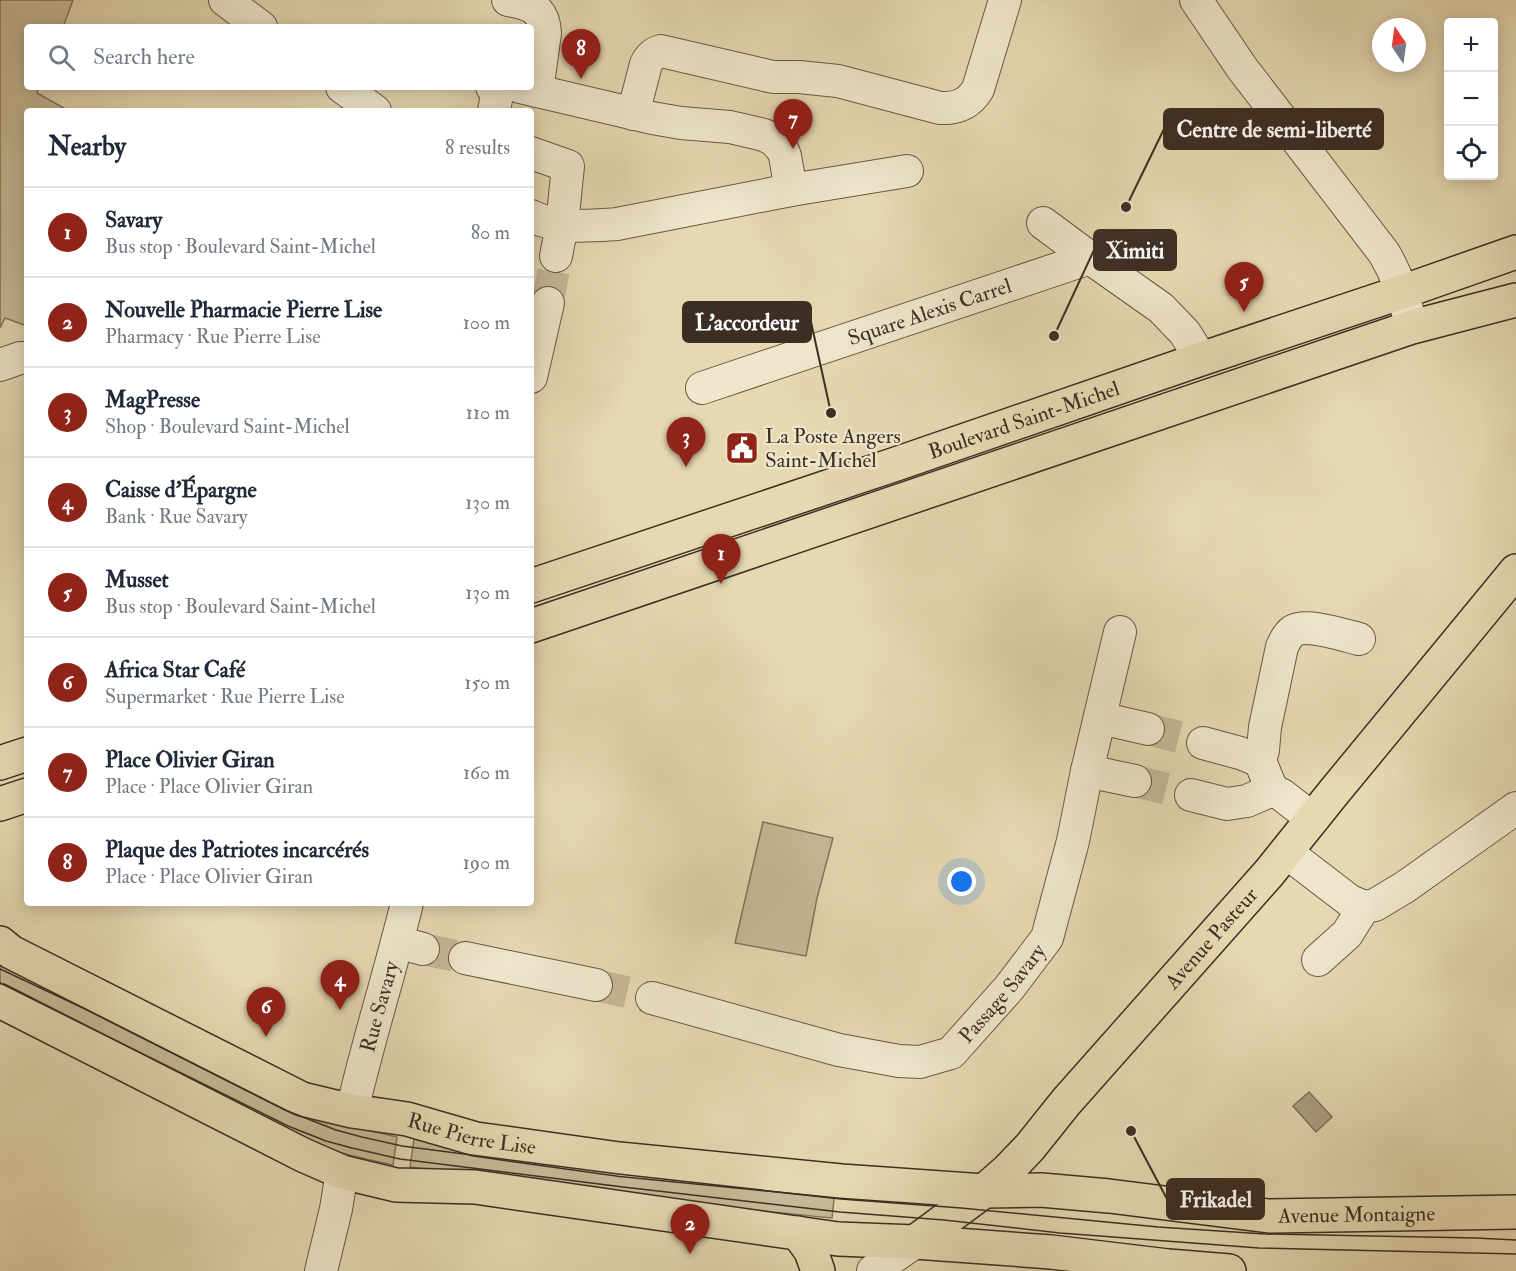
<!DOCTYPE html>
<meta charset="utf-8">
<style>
body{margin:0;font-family:"IM FELL Double Pica",serif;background:#f2f2f3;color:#1f2937}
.controls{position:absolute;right:18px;top:18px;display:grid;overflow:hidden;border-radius:6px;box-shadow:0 3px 15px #0003}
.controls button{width:54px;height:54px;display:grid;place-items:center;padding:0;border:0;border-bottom:2px solid #e0e1e3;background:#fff;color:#1f2937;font:30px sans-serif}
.compass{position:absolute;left:1372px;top:18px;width:54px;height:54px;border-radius:50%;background:#fff;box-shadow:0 3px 15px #0003;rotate:347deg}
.you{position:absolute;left:962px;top:882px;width:21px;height:21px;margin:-15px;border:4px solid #fff;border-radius:50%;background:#1a73e8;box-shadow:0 0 0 9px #1a73e833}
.badge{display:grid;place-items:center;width:39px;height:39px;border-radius:50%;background:#8f2418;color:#fff;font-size:20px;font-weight:700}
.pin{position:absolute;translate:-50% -50px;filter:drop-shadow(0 2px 3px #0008)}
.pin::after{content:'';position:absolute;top:32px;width:21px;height:18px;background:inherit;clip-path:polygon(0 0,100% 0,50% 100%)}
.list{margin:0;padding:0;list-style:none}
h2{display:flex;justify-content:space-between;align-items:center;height:78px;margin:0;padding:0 24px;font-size:26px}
h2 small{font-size:20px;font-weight:400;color:#747a83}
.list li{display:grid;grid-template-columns:39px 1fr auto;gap:18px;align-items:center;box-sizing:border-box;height:90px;padding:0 24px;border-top:2px solid #e0e1e3}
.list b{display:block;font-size:22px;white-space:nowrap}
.list p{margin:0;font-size:20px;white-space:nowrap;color:#747a83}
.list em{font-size:20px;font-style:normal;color:#747a83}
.icon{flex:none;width:33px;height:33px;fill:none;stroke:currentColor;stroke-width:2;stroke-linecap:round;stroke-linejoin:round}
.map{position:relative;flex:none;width:1516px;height:1271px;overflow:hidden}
.search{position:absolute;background:#fff;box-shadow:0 3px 15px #0003;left:24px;top:24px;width:510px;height:66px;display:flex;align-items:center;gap:15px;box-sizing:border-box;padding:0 21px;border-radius:6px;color:#747a83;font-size:22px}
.panel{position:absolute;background:#fff;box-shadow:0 3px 15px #0003;left:24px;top:108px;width:510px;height:798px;border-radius:6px}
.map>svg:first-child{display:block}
.green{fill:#c9bb99;stroke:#83745e;stroke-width:1.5}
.water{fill:#ad9e81;stroke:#80715c;stroke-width:1.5}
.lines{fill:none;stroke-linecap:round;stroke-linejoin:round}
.minor-tunnel{stroke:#c4b695;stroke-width:32;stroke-dasharray:32 16;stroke-linecap:butt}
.minor-casing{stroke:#675847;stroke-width:34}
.major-casing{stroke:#3d2e24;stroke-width:36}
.minor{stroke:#efe6cc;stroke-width:32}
.major{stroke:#e6d8b1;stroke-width:33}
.tram{stroke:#3d2e24;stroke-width:1.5}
.labels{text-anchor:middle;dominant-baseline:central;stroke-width:4.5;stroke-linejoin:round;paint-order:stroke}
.street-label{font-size:21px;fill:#3d2e24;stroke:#efe6cc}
.poi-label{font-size:21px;fill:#3d2e24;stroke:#efe6cc;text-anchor:start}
.leader{fill:none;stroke:#3d2e24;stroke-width:2}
.callout-dot{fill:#3d2e24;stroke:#efe6cc;stroke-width:2}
.callout{fill:#3d2e24;stroke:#3d2e24;stroke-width:2}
.callout-label{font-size:22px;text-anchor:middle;font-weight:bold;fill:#fff}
</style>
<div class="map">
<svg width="1516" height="1271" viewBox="0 0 1516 1271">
<rect width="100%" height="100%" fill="#e6d8b1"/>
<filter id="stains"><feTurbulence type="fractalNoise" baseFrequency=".00333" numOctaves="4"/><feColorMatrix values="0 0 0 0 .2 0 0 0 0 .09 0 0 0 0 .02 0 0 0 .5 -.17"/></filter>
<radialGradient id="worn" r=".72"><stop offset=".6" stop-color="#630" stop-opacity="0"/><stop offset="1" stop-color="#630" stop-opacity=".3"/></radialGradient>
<!-- green -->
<g class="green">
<polygon points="0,0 73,0 63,27 27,27 27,87 39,87 37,93 69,111 27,111 27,326 5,318 0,328"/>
<polygon points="763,822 833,838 817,898 806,956 735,943"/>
<polygon points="0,956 362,1129 397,1137 393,1165 353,1156 314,1145 0,990"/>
<path d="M 414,1139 L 468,1147 L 835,1190 L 832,1218 C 691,1204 551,1186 410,1167 Z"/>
</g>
<!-- water -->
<polygon class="water" points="1309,1092 1332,1117 1316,1132 1293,1106"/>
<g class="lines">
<!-- minor-tunnel -->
<g class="minor-tunnel">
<polyline points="548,303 556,256"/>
<polyline points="1148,729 1203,743"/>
<polyline points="1135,781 1191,795"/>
<polyline points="423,949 465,958"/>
<polyline points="596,985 652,998"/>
</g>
<defs>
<g id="minor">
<polyline points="225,0 261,27"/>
<path d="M 508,0 C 530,4 544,8 545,33 L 537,91"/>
<path d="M 1196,0 L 1242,68 L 1384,253 C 1399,278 1404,299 1412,327"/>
<polyline points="342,87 375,111"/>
<polyline points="492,87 498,88 494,111"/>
<polyline points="520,87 652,118 681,123 730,127 764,135 774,140 782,149 785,156 791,190"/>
<path d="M 633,114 L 646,64 C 650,56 654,53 661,51 L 773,77 L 799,77 L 838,81 L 940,108 C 957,109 969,104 978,89 L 1005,0"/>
<polyline points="531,153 568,166 562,225 556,256"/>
<path d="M 531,216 C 558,229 588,226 617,224 L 791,190 L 907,171"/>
<polyline points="1043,223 1090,258 1161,308 1185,333 1201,359"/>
<polyline points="0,365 20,358 27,358"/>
<polyline points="531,377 548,303"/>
<path id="s1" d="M 702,388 L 1090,258"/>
<polyline points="1100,718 1148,729"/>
<path d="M 1260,761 L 1263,750 L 1265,727 L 1282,647 C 1285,641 1287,635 1293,631 C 1307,623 1343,635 1359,639"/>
<polyline points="1087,771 1135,781"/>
<polyline points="1272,790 1282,795 1313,819"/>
<polyline points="1191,795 1227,804 1247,801 1272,790 1260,761 1240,753 1203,743"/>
<polyline points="1286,852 1350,901 1364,907 1375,905 1405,887 1516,808"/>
<polyline points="397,942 423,949"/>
<polyline points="465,958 596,985"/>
<polyline points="1318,960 1347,934 1364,907"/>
<path id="s2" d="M 652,998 L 839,1050 L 899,1061 L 920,1062 L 951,1053 L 1009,988 L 1047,938 L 1073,841 L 1087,771 L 1120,632"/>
<path id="s3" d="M 352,1111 C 368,1041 390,973 407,903"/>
<polyline points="321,1271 336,1209 342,1172"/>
<polyline points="873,1271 915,1242"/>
</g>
<g id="major">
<path id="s4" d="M 531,586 L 896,464 L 1201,359 L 1402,292 L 1516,252"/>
<polyline points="531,626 1412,327 1516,300"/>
<polyline points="0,763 27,754"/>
<polyline points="0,804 27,795"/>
<path id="s5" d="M 0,943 L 11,952 L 302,1099 L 352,1111 L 407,1119 L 476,1139 L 619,1159 L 841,1181 L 984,1191 L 1041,1190 L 1109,1196 L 1269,1216 L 1516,1212"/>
<polyline points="0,1001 303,1155 342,1172 396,1185 475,1187 838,1239 915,1242 1051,1252 1168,1266 1229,1271"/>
<polyline points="798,1233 811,1251 818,1271"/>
<path id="s6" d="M 915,1242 L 984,1191 L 1008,1170 L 1030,1147 L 1066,1102 L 1269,873 L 1334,792 L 1516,571"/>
</g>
</defs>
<!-- minor casing -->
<use href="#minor" class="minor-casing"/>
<!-- major casing -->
<use href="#major" class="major-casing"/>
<!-- minor -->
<use href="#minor" class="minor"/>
<!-- major -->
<use href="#major" class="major"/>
<!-- tram -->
<g class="tram">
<polyline points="0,969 83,1008 285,1110 336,1130 362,1137 402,1146 618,1174 841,1199 961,1208 1158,1227 1265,1234 1476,1238 1516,1240"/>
<polyline points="0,983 288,1126 326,1141 352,1148 400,1159 623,1187 840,1212 944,1220 1060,1233 1259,1248 1516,1254"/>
</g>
</g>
<!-- icons -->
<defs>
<symbol id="civic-square" viewBox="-11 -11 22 22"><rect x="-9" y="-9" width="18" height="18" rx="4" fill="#8f2418" stroke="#efe6cc"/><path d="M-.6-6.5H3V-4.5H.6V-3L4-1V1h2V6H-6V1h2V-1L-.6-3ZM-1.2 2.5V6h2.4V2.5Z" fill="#fff"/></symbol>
</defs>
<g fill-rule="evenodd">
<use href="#civic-square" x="723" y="429" width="38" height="38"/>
</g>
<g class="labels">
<!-- street labels -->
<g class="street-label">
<text stroke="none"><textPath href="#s1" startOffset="240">Square Alexis Carrel</textPath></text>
<text stroke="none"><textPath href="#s4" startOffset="520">Boulevard Saint-Michel</textPath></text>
<text stroke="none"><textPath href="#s6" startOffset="426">Avenue Pasteur</textPath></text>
<text stroke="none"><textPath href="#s2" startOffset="387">Passage Savary</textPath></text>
<text stroke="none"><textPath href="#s3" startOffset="108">Rue Savary</textPath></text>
<text stroke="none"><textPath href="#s5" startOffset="514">Rue Pierre Lise</textPath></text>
<text stroke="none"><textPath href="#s5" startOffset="1404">Avenue Montaigne</textPath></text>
</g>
<!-- poi labels -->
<g class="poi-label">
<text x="765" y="436">La Poste Angers<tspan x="765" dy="24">Saint-Michel</tspan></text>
</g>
</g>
<!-- callouts -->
<path class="leader" d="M1126 207L1164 129M1054 336L1094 250M831 413L811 322M1131 1131L1167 1199"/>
<g class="callout-dot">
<circle cx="1126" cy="207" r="6"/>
<circle cx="1054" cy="336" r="6"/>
<circle cx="831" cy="413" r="6"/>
<circle cx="1131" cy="1131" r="6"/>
</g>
<g class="callout">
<rect x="1164" y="109" width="219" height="40" rx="6"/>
<rect x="1094" y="230" width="82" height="40" rx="6"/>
<rect x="683" y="302" width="128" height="40" rx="6"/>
<rect x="1167" y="1179" width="97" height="40" rx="6"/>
</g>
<g class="callout-label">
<text x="1274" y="137">Centre de semi-liberté</text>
<text x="1135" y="258">Ximiti</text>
<text x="747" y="330">L'accordeur</text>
<text x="1216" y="1207">Frikadel</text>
</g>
<rect width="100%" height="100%" filter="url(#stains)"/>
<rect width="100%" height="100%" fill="url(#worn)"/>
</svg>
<div class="controls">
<button>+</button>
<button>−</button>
<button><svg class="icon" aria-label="locate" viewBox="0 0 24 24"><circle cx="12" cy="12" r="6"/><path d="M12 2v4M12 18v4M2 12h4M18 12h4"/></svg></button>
</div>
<svg class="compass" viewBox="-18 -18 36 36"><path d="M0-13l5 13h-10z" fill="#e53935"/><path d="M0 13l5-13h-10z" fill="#747a83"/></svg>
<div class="you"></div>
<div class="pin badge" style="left:721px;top:584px">1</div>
<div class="pin badge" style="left:690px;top:1254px">2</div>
<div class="pin badge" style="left:686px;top:467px">3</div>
<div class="pin badge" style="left:340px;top:1010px">4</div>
<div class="pin badge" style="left:1244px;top:312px">5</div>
<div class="pin badge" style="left:266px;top:1037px">6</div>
<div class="pin badge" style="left:793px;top:149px">7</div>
<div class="pin badge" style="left:581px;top:79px">8</div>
<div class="search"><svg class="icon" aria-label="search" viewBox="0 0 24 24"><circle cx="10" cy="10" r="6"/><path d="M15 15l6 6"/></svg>Search here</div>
<section class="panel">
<h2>Nearby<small>8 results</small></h2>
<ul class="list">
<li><span class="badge">1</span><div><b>Savary</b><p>Bus stop · Boulevard Saint-Michel</p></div><em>80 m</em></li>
<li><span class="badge">2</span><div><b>Nouvelle Pharmacie Pierre Lise</b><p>Pharmacy · Rue Pierre Lise</p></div><em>100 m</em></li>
<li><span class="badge">3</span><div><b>MagPresse</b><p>Shop · Boulevard Saint-Michel</p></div><em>110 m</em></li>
<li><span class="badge">4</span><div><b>Caisse d'Épargne</b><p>Bank · Rue Savary</p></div><em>130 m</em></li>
<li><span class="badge">5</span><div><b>Musset</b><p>Bus stop · Boulevard Saint-Michel</p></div><em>130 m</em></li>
<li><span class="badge">6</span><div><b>Africa Star Café</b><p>Supermarket · Rue Pierre Lise</p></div><em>150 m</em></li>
<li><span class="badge">7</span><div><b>Place Olivier Giran</b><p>Place · Place Olivier Giran</p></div><em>160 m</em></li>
<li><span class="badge">8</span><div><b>Plaque des Patriotes incarcérés</b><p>Place · Place Olivier Giran</p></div><em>190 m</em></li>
</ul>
</section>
</div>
